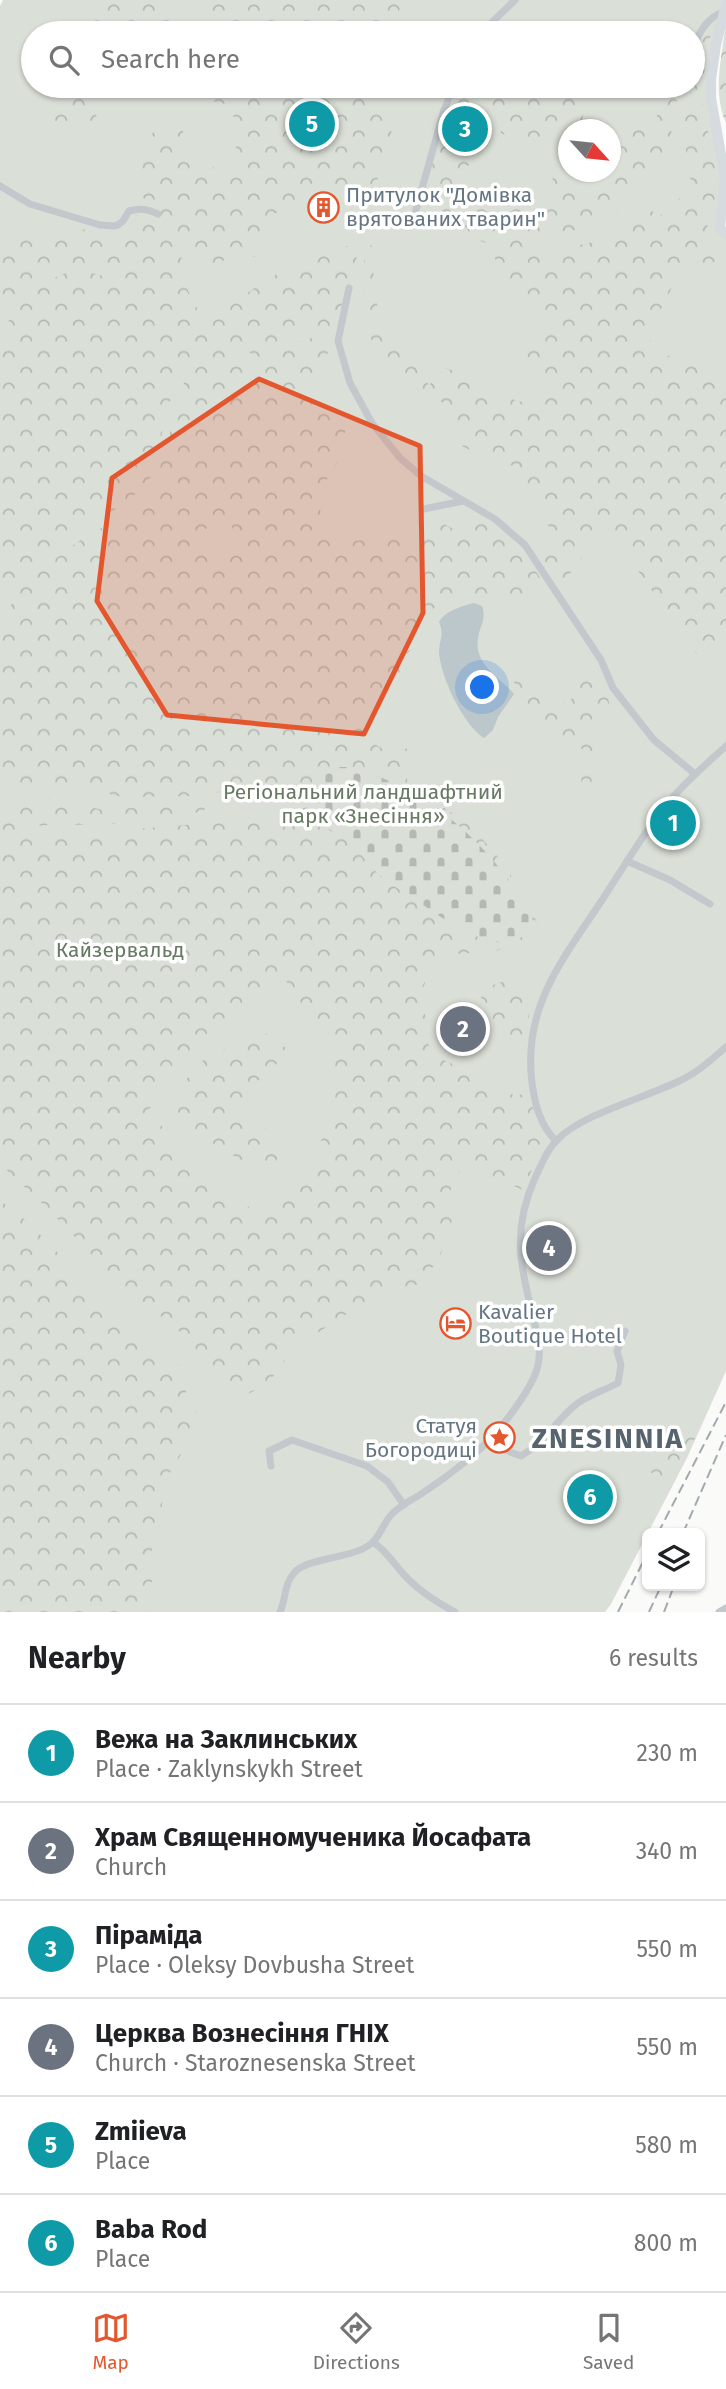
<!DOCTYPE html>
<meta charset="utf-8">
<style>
body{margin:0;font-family:"Fira Sans",sans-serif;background:#f2f2f2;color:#202124}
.controls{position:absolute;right:21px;bottom:21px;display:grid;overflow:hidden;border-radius:10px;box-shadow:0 2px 5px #0004}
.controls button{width:63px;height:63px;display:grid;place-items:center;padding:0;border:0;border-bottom:2px solid #e0e0e0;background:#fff;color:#202124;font:35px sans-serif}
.compass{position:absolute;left:558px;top:119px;width:63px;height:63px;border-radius:50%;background:#fff;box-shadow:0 2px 5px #0004;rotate:117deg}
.you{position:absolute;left:483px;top:688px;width:24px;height:24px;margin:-18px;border:5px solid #fff;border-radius:50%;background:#1a73e8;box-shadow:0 0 0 10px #1a73e833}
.badge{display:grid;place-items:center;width:46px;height:46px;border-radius:50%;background:#e4572e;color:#fff;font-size:23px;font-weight:700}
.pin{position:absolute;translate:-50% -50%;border:4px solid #fff;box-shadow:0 2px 7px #0006}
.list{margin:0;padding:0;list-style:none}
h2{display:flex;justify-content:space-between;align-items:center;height:91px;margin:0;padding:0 28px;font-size:30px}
h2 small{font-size:23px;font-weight:400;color:#757577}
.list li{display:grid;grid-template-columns:46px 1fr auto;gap:21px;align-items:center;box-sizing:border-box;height:98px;padding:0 28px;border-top:2px solid #e0e0e0}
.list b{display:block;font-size:26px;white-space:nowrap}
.list p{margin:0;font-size:23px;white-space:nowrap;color:#757577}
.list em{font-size:23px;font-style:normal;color:#757577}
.icon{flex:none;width:38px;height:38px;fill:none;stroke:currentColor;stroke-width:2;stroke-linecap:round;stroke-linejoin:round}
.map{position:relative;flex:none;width:726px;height:1612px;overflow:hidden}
.search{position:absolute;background:#fff;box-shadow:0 2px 5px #0004;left:21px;right:21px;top:21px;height:77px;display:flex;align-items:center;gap:18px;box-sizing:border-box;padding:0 24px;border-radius:38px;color:#757577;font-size:26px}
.sheet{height:679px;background:#fff}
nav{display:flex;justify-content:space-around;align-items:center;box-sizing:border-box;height:98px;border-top:2px solid #e0e0e0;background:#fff;font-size:19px;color:#757577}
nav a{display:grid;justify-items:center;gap:4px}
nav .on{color:#e4572e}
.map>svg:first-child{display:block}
.green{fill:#dadfd7;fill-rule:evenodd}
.forest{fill:url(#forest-crowns);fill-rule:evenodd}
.cemetery{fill:url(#cemetery-stones)}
.water{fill:#bbc7cb}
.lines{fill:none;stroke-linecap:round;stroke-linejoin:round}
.minor{stroke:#c3c8cc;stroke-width:7}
.major{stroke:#d6dbdf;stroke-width:10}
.rail{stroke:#a2aab0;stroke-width:2;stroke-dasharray:10 5;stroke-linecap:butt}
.marked{fill:#e4572e;fill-opacity:0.2;stroke:#e4572e;stroke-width:5;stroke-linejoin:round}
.labels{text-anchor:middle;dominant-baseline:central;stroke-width:7;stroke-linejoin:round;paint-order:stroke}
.poi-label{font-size:21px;fill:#657683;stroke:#fff;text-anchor:start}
.park-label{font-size:21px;fill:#687a64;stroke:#fff}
.district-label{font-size:28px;font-weight:bold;letter-spacing:2px;fill:#57646e;stroke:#fff}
</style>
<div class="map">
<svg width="726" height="1612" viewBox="0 0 726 1612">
<defs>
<pattern id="forest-crowns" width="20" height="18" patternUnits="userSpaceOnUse" patternTransform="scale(1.75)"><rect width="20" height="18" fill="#dadfd7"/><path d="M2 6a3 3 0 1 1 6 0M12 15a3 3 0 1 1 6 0" fill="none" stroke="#b4b9b4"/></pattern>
<pattern id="cemetery-stones" width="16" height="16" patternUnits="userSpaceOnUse" patternTransform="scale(1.75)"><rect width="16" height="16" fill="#dadfd7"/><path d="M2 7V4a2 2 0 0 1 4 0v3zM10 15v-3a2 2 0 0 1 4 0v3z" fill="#b4b9b4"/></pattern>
</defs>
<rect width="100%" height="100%" fill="#fafaf8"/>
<!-- green -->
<path class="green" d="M 3,0 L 725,0 L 709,78 L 721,173 L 721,198 L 726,237 L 726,1371 L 687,1458 L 611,1604 L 605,1612 L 0,1612 L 0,6 ZM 33,33 L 693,33 L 693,86 L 33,86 ZM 568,130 L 610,130 L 610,172 L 568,172 Z"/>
<!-- forest -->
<g class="forest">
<polygon points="106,0 157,0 175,14 174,33 91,33 89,32"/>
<polygon points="220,0 404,0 389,33 221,33 209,10"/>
<polygon points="643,10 657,24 650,33 629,33"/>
<path d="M 726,16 L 726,123 C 711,88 724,53 726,16 Z"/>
<path d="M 713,21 L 702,85 L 703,104 L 719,189 L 707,217 L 708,242 L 726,256 L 696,271 L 681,270 L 648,334 L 654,350 L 726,378 L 726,629 L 704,664 L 616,540 L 600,534 L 561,585 L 539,555 L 551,533 L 541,506 L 526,491 L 523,475 L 514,466 L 490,460 L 450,440 L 459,422 L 439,399 L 429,403 C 413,391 380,357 371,339 C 364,325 364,264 364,246 L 371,245 L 374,252 L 373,270 L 380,329 L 413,364 L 429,385 L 446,368 L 461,374 L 487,394 L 502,396 L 528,404 L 548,383 L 523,357 L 545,322 L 496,265 L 493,245 L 467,237 C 454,215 444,212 420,207 L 447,113 L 466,122 L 480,156 L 454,177 L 458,195 L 479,203 L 505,188 L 522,186 L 529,199 L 549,201 L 553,176 L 568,170 L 573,172 L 576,187 L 585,201 L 613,188 L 605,172 L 610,172 L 611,137 L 620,123 L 657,122 L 657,97 L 668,90 L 677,95 C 675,129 668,152 646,179 L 636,171 L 627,182 L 632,197 L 608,219 L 591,229 L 551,232 L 536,242 L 547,259 L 560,249 L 603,240 L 639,207 L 663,215 L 689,189 L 692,181 L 689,177 L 682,117 L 688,86 L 693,86 C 693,62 696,40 713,21 Z"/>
<polygon points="571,24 574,33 530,33 532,28"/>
<polygon points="45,86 106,86 98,96 96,119 71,130 51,119 52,97"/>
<path d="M 152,86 L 378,86 L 394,123 L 376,184 C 336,189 297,204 260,220 L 266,256 L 227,257 L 216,268 L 197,257 L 181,254 C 182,283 191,303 210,325 C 250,286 296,258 351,245 L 360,266 L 346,286 L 341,315 L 329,330 C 307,325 287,345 269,358 L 254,356 L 237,342 L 226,350 C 263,384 273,353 304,340 C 311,337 320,338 327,337 L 329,351 L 313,375 L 317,391 L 346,424 L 342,455 L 321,489 L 320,517 L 333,542 C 371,538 410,543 444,524 L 459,532 L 470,518 L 487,518 L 514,539 L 545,585 C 522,593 501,609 480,593 L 434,608 L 418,644 L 404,656 L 402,686 L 383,693 L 368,740 L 393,755 L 402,745 L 416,757 L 406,773 L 408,784 L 470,825 L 505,865 L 541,929 L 521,948 L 435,956 L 422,991 L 430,1054 L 477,1075 L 500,1094 L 529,1095 L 545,1140 L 523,1190 L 463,1164 L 441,1210 L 452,1220 L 439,1260 L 418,1284 L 362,1304 L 294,1348 L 267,1385 L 243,1396 L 213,1369 L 185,1336 L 113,1277 L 50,1211 L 0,1164 L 0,842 L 45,835 L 177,826 L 241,818 L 285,818 L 303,801 L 296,792 L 262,787 L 188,796 L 122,797 L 82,787 L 0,786 L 0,622 L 26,581 L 79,541 L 139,506 L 155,485 L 185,379 L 194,370 L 204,364 L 189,366 L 173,389 L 151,477 C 132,503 105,515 78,531 C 45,549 17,578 0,611 L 0,332 C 18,309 40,279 70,272 C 85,268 103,277 118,281 L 120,274 C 110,270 98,266 88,265 C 52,259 19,293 0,321 L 0,233 L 13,236 L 26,232 L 73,242 L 84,229 L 134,234 L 135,216 L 150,208 L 137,188 L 138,153 L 160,123 L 174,124 L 183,131 L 188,154 L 224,173 L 241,136 L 229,105 ZM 216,524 L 232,526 L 232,541 L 222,554 L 215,549 L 201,531 ZM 286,981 L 330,1045 L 332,1107 L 313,1166 L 263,1216 L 199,1174 L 149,1110 L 198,1041 L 255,992 Z"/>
<path d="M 461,86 L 624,86 L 616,89 L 603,89 L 599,100 L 593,102 L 590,100 L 590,95 L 586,98 C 586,109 583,120 577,129 L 568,130 L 568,142 L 562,144 L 555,141 L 539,149 L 528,150 L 520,135 L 509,137 L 501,133 L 500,126 L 503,122 L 500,119 L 490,125 L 479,121 L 474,106 L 470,111 L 457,110 Z"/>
<path d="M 503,664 C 522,667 526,673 538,688 L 538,696 L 542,703 C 580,707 565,700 587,678 L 598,680 L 607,686 L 609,704 L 606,713 L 601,716 L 593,731 L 595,745 L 593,773 L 589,796 L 590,804 L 585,807 L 581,803 L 582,749 L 575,744 L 557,742 L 550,733 L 531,719 L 524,699 Z"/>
<path d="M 54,798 L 103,810 L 188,804 L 212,806 C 173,827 94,824 49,825 C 32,825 17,833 0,832 L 0,803 L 8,800 Z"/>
<path d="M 504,981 L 519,990 L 532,993 L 530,1011 L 520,1054 C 508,1046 508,1038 492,1040 L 488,1028 L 487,1004 L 481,998 L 483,989 Z"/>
<polygon points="271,1032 289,1052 246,1092 247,1112 274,1136 280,1153 271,1172 239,1159 182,1125 173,1094 207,1056"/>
<polygon points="0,1200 28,1222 59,1254 108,1324 146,1338 193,1377 185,1394 201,1421 165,1481 160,1520 152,1550 152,1581 146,1612 0,1612"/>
<path d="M 678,1427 L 691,1428 L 695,1431 L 696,1436 L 675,1479 L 671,1483 L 666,1483 L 649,1471 C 648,1465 648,1458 650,1452 L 669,1445 L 671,1435 Z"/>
</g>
<!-- cemetery -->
<path class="cemetery" d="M 346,767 C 413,781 471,828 511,883 C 518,891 528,904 531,914 C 534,921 531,928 526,933 C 501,961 445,920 422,904 C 406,894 388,883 374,870 C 364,860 358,848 346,840 C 336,833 317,825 312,815 C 307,803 317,773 330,769 C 334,767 341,767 346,767 Z"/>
<!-- water -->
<path class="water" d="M 474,603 L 482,606 C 486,616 482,623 479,633 C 471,664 498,675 514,694 L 498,717 L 493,730 L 484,738 C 463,725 441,677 439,653 C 439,639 445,636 439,622 C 445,611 462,606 474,603 Z"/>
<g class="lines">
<!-- minor -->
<g class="minor">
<polyline points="481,33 515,0"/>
<path d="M 693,47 C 700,31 707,18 723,12"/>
<path d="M 0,186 L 30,204 L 100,225 L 114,226 L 118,225 L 123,221 L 129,211 C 140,208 147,209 158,214"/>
<polyline points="414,217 444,110 454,86"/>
<polyline points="349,288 338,341 350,383 372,423 400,458 421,476 495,519 525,545 601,660 613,688 654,740 695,774"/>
<polyline points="424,509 463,501"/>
<polyline points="627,861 670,880 710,904"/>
<path d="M 556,1141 C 540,1125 535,1105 532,1083 C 522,1004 566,956 606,894 C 625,865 643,834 665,806 C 683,784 705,765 726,746"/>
<path d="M 492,1438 L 510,1452 L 521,1456 C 549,1440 555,1420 578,1403 C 589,1395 605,1390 618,1383 L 621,1365 L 617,1351 L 625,1331"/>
<polyline points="271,1466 269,1451 292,1440 367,1466 388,1482 404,1505"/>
<path d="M 373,1542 C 388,1552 396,1567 408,1579 C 422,1593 438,1603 455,1612"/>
<path d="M 280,1612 C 286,1599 284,1584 294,1573 C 307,1557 354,1559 372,1543 C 381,1535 384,1521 393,1513 C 402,1504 414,1499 424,1492 C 447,1477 484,1449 501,1427 C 512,1413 532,1387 537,1369 C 543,1351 536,1330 532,1312 C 519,1262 513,1227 535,1178 C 541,1166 546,1151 556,1141 C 581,1114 645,1098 679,1081 C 697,1073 711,1060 726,1047"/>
<polyline points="719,1612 726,1608"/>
</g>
<!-- major -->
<polyline class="major" points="726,4 716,45 711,79 711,98 725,177 720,228 726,234"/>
<!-- rail -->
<g class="rail">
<polyline points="658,1533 726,1402"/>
<polyline points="683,1533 726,1435"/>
<polyline points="618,1612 647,1554"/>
<polyline points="649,1612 661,1586"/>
<polyline points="664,1612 674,1586"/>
</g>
</g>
<!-- marked area -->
<path class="marked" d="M 259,379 L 420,446 L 423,613 L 364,734 L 167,715 L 97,601 L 112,478 Z"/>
<!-- icons -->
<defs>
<symbol id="building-ring" viewBox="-11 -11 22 22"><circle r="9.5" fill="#fff" stroke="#e4572e" stroke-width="1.5"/><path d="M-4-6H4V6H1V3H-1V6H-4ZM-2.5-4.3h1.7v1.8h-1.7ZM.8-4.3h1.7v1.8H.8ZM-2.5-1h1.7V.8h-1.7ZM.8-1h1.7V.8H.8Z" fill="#e4572e"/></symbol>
<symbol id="hotel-ring" viewBox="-11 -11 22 22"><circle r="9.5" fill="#fff" stroke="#e4572e" stroke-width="1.5"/><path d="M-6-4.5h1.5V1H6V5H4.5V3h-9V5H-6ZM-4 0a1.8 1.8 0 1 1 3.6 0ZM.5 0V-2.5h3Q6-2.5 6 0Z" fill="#e4572e"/></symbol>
<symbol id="sight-ring" viewBox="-11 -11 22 22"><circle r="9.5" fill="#fff" stroke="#e4572e" stroke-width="1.5"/><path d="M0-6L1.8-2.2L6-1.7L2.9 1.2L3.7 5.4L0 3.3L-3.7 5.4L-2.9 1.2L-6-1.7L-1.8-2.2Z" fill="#e4572e"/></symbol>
</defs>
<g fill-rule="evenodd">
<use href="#building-ring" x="306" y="190" width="35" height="35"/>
<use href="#hotel-ring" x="438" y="1306" width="35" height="35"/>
<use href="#sight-ring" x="482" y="1420" width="35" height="35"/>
</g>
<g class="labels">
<!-- poi labels -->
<g class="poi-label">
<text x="346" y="195">Притулок "Домівка<tspan x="346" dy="24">врятованих тварин"</tspan></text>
<text x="478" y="1312">Kavalier<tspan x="478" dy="24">Boutique Hotel</tspan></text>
<text x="477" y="1426" text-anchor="end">Статуя<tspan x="477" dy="24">Богородиці</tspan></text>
</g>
<!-- park labels -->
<g class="park-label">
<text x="363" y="792">Регіональний ландшафтний<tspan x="363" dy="24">парк «Знесіння»</tspan></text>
<text x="120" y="950">Кайзервальд</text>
</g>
<!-- district labels -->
<g class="district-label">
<text x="608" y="1438">ZNESINNIA</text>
</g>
</g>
</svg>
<div class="controls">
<button><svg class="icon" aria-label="layers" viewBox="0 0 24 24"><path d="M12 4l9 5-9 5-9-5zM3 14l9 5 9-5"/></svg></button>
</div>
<svg class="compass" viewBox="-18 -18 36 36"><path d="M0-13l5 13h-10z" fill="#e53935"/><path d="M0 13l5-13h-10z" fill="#757577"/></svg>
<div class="you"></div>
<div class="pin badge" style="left:673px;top:823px;background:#0f9aa8">1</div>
<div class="pin badge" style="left:463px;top:1029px;background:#6b7280">2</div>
<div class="pin badge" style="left:465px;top:129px;background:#0f9aa8">3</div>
<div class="pin badge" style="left:549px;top:1248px;background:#6b7280">4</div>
<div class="pin badge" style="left:312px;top:124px;background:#0f9aa8">5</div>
<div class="pin badge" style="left:590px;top:1497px;background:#0f9aa8">6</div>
<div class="search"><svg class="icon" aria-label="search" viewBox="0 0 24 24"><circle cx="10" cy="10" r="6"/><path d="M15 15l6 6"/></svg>Search here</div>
</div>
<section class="sheet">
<h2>Nearby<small>6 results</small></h2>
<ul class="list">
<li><span class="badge" style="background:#0f9aa8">1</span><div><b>Вежа на Заклинських</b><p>Place · Zaklynskykh Street</p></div><em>230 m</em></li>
<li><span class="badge" style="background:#6b7280">2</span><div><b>Храм Священномученика Йосафата</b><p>Church</p></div><em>340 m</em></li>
<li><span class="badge" style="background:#0f9aa8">3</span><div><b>Піраміда</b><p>Place · Oleksy Dovbusha Street</p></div><em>550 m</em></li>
<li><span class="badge" style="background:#6b7280">4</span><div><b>Церква Вознесіння ГНІХ</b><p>Church · Staroznesenska Street</p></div><em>550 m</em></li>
<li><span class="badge" style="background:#0f9aa8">5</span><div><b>Zmiieva</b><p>Place</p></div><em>580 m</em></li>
<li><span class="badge" style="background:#0f9aa8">6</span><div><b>Baba Rod</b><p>Place</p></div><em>800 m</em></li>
</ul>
</section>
<nav>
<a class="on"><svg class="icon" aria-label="map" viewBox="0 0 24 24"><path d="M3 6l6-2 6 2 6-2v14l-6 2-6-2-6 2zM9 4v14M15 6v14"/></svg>Map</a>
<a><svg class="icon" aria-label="directions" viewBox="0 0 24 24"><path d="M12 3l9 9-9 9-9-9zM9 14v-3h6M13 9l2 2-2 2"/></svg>Directions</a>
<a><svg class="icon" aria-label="saved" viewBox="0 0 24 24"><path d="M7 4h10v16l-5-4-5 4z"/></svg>Saved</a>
</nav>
